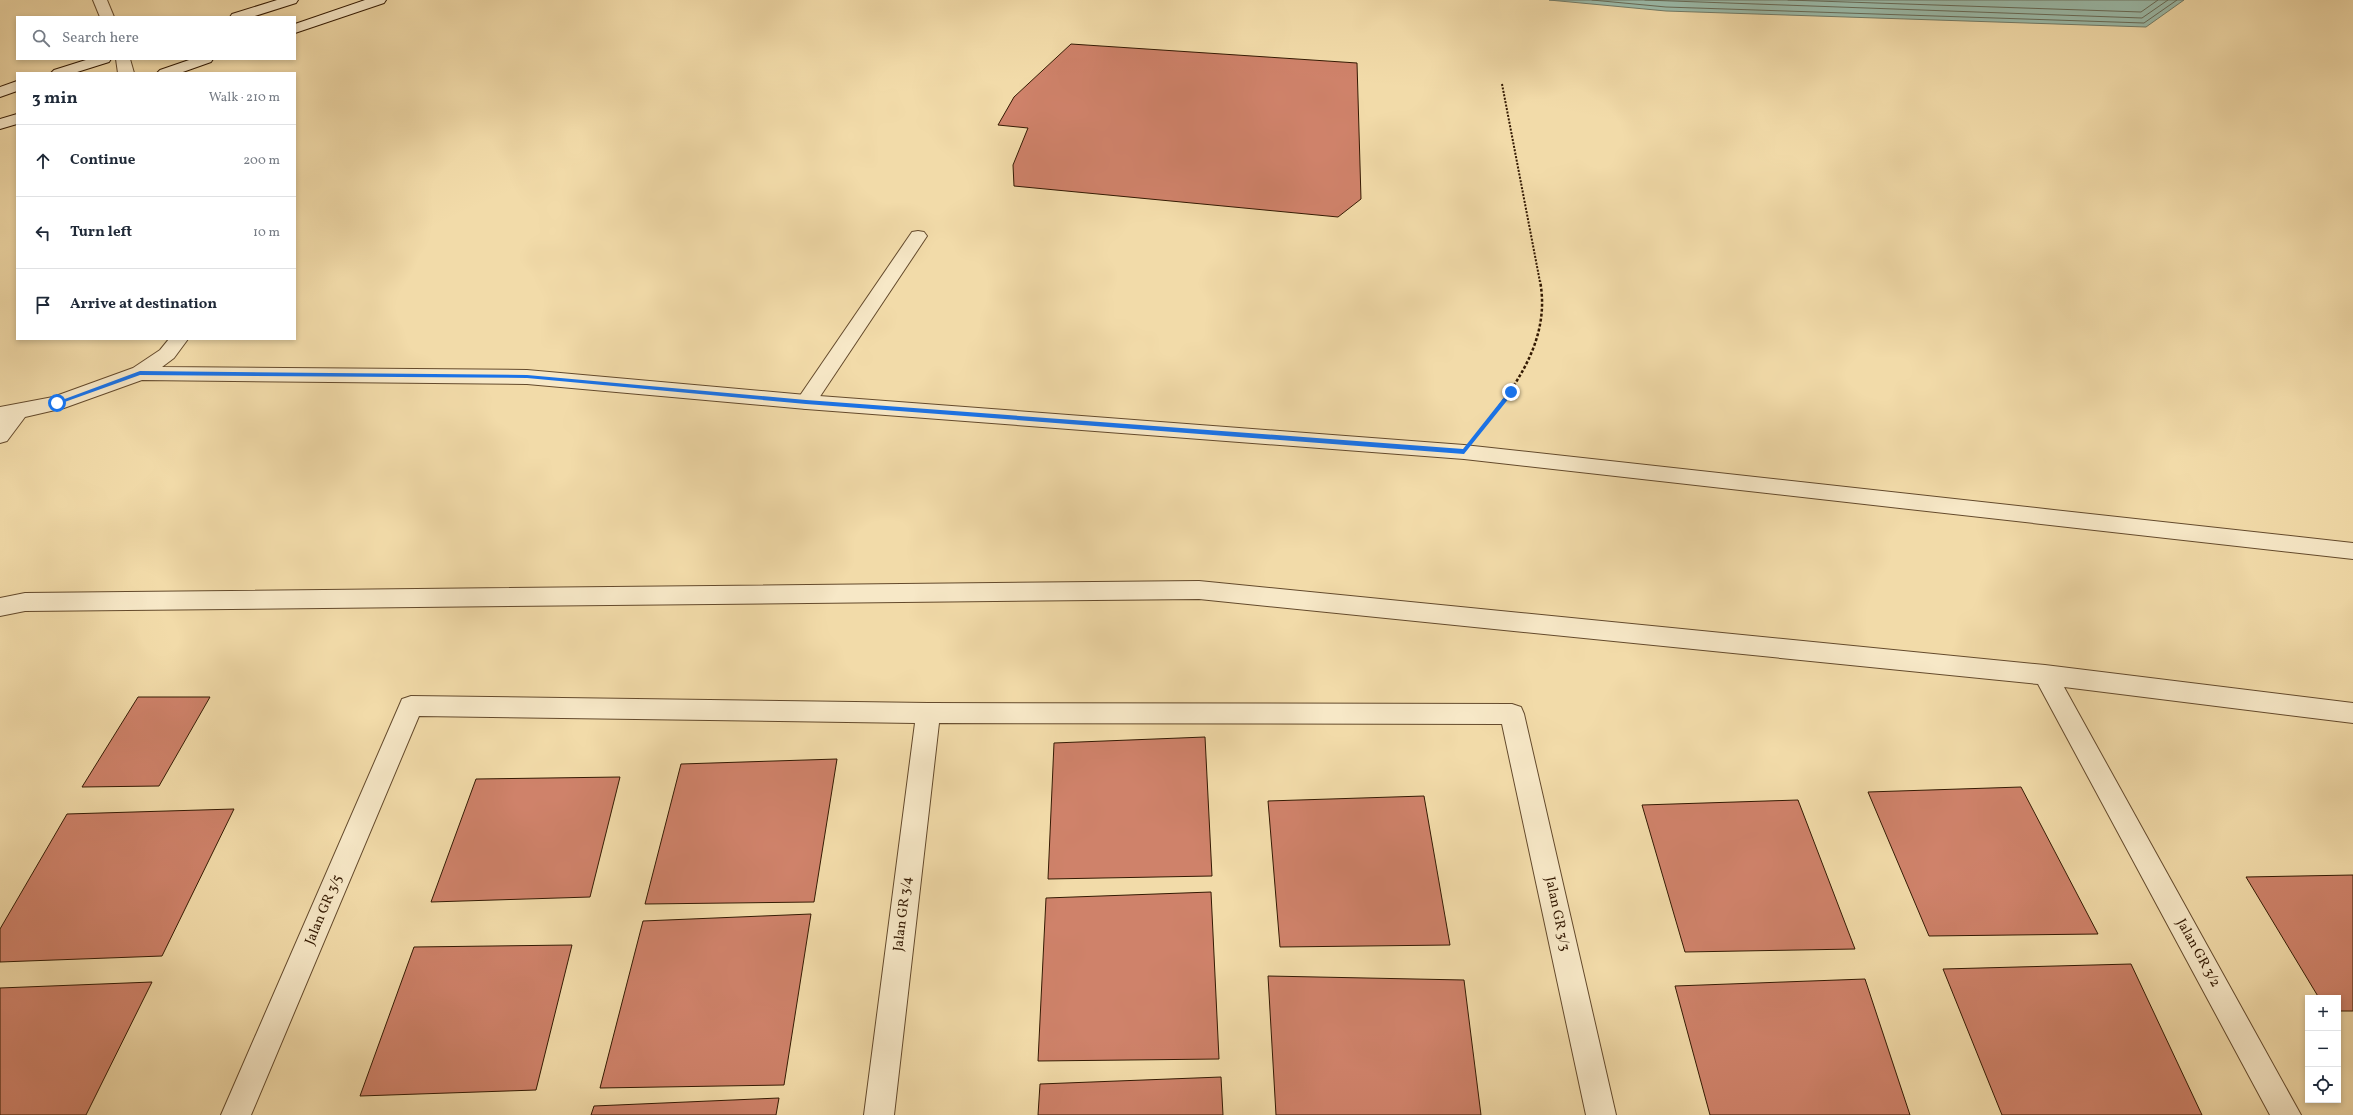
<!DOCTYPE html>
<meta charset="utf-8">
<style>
body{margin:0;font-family:Vollkorn,serif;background:#f2f2f3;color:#1f2937}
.controls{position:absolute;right:12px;bottom:12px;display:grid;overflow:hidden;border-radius:0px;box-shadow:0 2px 6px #0003}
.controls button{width:36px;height:36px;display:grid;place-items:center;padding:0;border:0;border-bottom:1px solid #e0e1e3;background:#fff;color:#1f2937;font:20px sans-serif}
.stop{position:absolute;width:12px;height:12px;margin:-9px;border:3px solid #1a73e8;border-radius:50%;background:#fff}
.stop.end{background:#1a73e8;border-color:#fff;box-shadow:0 1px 4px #0008}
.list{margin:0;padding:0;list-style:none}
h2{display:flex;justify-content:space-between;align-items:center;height:52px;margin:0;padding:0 16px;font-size:17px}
h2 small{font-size:13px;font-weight:400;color:#747a83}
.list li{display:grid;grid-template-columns:26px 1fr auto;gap:12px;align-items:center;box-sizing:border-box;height:72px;padding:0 16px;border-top:1px solid #e0e1e3}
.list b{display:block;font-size:15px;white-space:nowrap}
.list em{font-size:13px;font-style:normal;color:#747a83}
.icon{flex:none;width:22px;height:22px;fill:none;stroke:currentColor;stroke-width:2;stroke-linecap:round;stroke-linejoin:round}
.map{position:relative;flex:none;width:2353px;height:1115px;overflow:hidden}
.search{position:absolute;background:#fff;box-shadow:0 2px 6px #0003;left:16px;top:16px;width:280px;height:44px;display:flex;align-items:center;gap:10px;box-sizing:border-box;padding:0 14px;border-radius:0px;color:#747a83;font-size:15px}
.panel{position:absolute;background:#fff;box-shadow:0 2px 6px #0003;left:16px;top:72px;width:280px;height:268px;border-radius:0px}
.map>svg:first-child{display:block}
.water{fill:#9bbbaa;stroke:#727b67}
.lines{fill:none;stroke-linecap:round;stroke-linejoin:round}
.shore{stroke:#686a56;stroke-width:1}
.building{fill:#cf826a;stroke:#341a03}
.service-casing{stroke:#644a2c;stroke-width:2}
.minor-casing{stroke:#644a2c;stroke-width:2}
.tertiary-casing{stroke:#644a2c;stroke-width:2}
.secondary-casing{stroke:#341a03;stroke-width:2}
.path-far1{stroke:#341a03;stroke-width:2;stroke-dasharray:2 1.5;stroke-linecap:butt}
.path{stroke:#341a03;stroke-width:2.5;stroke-dasharray:3 2;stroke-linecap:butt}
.service{fill:#f7e8c7;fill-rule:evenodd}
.minor{fill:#f7e8c7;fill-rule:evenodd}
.tertiary{fill:#f7e8c7;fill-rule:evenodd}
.secondary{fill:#f7e8c7;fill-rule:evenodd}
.route{fill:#1a73e8}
.labels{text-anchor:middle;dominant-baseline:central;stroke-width:3;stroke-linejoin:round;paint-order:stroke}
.near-street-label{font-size:14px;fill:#341a03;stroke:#f7e8c7}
</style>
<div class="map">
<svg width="2353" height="1115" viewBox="0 0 2353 1115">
<rect width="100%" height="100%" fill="#f2dba9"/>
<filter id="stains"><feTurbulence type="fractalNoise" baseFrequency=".005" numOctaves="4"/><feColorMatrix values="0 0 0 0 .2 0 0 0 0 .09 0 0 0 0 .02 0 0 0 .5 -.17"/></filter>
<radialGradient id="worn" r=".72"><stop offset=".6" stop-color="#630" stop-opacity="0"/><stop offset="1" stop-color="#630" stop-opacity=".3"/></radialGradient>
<!-- water -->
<polygon class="water" points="1549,0 2184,0 2146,27 1666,11"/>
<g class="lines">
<!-- shore -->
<g class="shore">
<polyline points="1592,0 1666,7 2144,23 2177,0"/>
<polyline points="1645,0 2142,18 2168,0"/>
<polyline points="1788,0 2141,12 2158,0"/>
</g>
</g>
<!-- building -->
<g class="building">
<polygon points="1071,44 1357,63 1361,199 1338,217 1014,186 1013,165 1028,128 998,125 1014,97"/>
<polygon points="138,697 210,697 159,786 82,787"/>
<polygon points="1205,737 1212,876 1048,879 1054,743"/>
<polygon points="837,759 814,902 645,904 681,764"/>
<polygon points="620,777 590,897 431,902 476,779"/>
<polygon points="2021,787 2098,934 1929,936 1868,792"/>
<polygon points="1424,796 1450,945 1280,947 1268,801"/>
<polygon points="1798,800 1855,949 1685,952 1642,805"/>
<polygon points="234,809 162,956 0,962 0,929 67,814"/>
<polygon points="2353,875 2353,1011 2338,1011 2338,998 2319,998 2246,877"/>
<polygon points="1211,892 1219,1059 1038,1061 1046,898"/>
<polygon points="811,914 784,1085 600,1088 643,921"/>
<polygon points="572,945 536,1090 360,1096 414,947"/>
<polygon points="2131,964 2202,1115 2002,1115 1943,969"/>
<polygon points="1268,976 1464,980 1481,1115 1276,1115"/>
<polygon points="1865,979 1910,1115 1710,1115 1675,986"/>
<polygon points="152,982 86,1115 0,1115 0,988"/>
<polygon points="1221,1077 1223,1115 1038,1115 1040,1084"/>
<polygon points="779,1098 776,1115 591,1115 594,1106"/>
</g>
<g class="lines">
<defs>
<polygon id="service" points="918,231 924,232 927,236 813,407 806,409 799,407 796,402 799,397 912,232"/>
<g id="minor">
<polygon points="169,339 188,339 174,358 162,367 527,370 806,395 1464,445 2353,543 2353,559 1464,459 806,409 527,384 142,380 64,408 25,417 7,441 0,443 0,407 53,397 133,368 160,350"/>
<polygon points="1199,581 2045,665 2353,703 2353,723 2064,687 2301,1115 2270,1115 2038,684 1199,599 25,611 0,616 0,598 25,593"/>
<polygon points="411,696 928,703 1512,704 1521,707 1524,714 1616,1115 1586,1115 1502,724 939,723 894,1115 864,1115 915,723 419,716 251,1115 221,1115 399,706 402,699"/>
</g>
<g id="tertiary">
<polygon points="93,0 107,0 114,17 100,17"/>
<polygon points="116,59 130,59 134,73 118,73"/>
</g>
<g id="secondary">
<polygon points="277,0 298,0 296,3 252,17 230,17 232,14"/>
<polygon points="365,0 386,0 384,3 295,33 295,24"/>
<polygon points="89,59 111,59 109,62 74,73 51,73 54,70"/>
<polygon points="192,59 213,59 211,62 180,73 157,73 160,70"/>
<polygon points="17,81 17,91 0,97 0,87"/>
<polygon points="17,114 17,124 0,129 0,119"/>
</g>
</defs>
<!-- service casing -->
<use href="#service" class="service-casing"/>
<!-- minor casing -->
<use href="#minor" class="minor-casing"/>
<!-- tertiary casing -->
<use href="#tertiary" class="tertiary-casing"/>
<!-- secondary casing -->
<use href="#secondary" class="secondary-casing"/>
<!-- path-far1 -->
<polyline class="path-far1" points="1502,84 1540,282"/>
<!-- path -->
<path class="path" d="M 1490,418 C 1522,378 1550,334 1540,281"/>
<!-- service -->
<use href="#service" class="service"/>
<!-- minor -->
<use href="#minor" class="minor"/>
<!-- tertiary -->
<use href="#tertiary" class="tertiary"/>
<!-- secondary -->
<use href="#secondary" class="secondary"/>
</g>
<!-- route -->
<polygon class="route" points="140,371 527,375 806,400 1463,449 1509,391 1514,392 1464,454 806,404 527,378 140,375 59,404 54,403"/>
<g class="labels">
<!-- near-street labels -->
<g class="near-street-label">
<text transform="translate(324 910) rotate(-67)">Jalan GR 3/5</text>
<text transform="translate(903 914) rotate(-83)">Jalan GR 3/4</text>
<text transform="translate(1557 914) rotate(78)">Jalan GR 3/3</text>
<text transform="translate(2198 953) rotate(61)">Jalan GR 3/2</text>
</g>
</g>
<rect width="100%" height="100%" filter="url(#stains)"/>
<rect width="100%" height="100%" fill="url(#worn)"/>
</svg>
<div class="controls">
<button>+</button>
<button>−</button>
<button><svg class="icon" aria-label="locate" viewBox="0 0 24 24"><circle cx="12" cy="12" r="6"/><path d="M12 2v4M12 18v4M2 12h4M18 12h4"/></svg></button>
</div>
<div class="stop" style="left:57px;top:403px"></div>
<div class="stop end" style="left:1511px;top:392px"></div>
<div class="search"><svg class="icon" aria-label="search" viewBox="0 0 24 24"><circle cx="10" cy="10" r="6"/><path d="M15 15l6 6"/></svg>Search here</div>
<section class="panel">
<h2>3 min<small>Walk · 210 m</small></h2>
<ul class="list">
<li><svg class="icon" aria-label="ahead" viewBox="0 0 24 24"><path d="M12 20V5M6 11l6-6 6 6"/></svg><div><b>Continue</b></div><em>200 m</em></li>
<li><svg class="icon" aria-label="left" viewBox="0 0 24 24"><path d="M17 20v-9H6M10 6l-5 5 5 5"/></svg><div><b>Turn left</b></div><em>10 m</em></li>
<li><svg class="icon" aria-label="arrive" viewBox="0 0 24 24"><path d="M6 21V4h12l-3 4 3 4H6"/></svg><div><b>Arrive at destination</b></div></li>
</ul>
</section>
</div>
